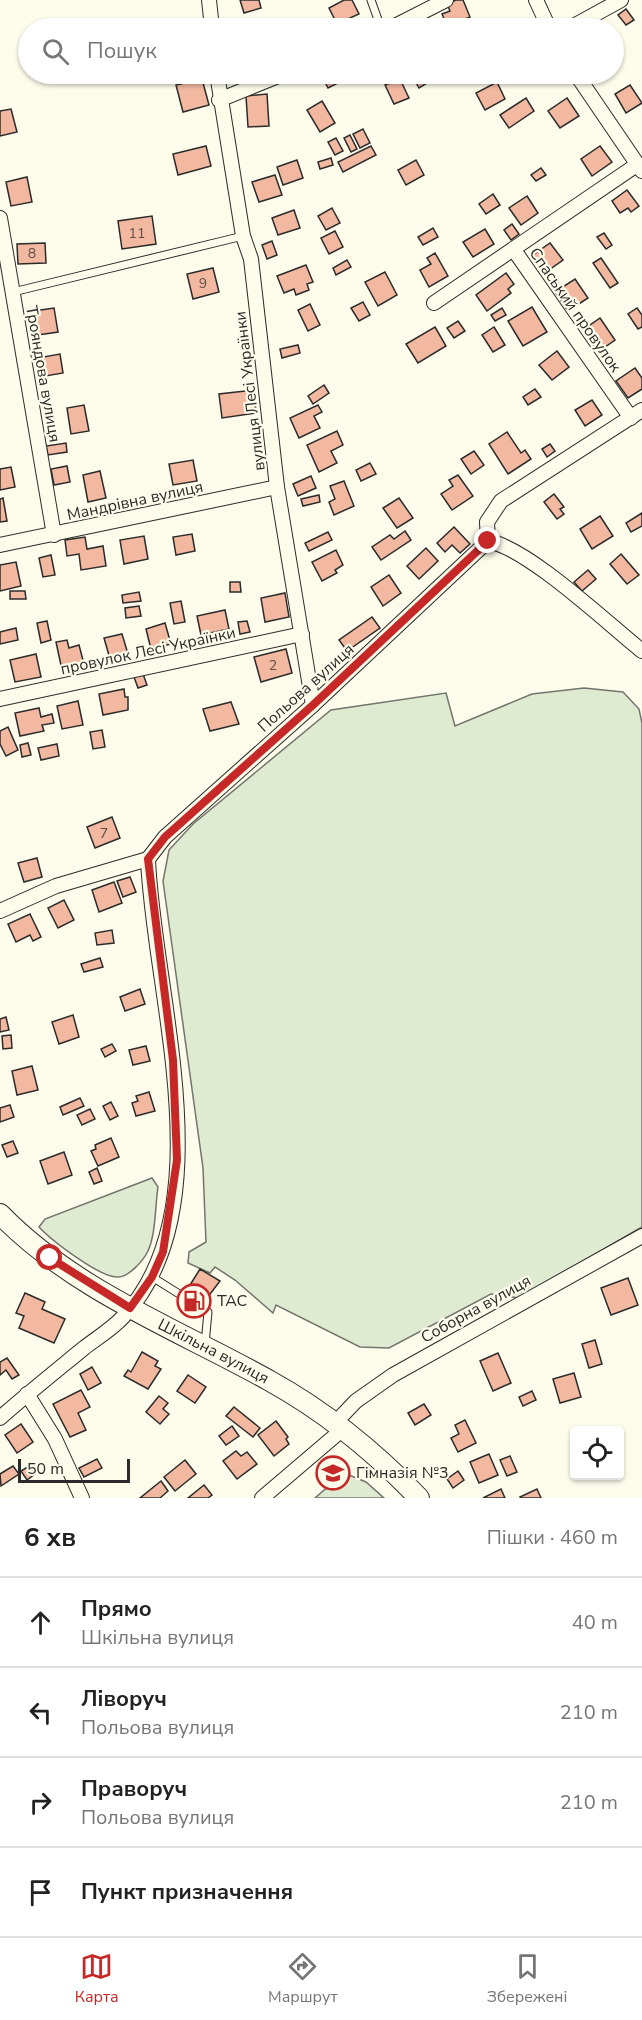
<!DOCTYPE html>
<html lang="uk">
<meta charset="utf-8">
<style>
body{margin:0;font-family:"Nunito Sans",sans-serif;background:#f2f2f2;color:#222}
.controls{position:absolute;right:18px;bottom:18px;display:grid;overflow:hidden;border-radius:6px;box-shadow:0 2px 4px #0004}
.controls button{width:54px;height:54px;display:grid;place-items:center;padding:0;border:0;border-bottom:2px solid #e0e0e0;background:#fff;color:#222;font:30px sans-serif}
.scale{position:absolute;left:18px;bottom:15px;width:112px;box-sizing:border-box;padding-left:6px;border:3px solid #2b2b2b;border-top:0;font-size:16px;line-height:21px;white-space:nowrap;color:#2b2b2b;-webkit-text-stroke:4px #fdfbea;paint-order:stroke}
.stop{position:absolute;width:18px;height:18px;margin:-14px;border:4px solid #c62828;border-radius:50%;background:#fff}
.stop.end{background:#c62828;border-color:#fff;box-shadow:0 2px 6px #0008}
.list{margin:0;padding:0;list-style:none}
h2{display:flex;justify-content:space-between;align-items:center;height:78px;margin:0;padding:0 24px;font-size:26px}
h2 small{font-size:20px;font-weight:400;color:#767676}
.list li{display:grid;grid-template-columns:39px 1fr auto;gap:18px;align-items:center;box-sizing:border-box;height:90px;padding:0 24px;border-top:2px solid #e0e0e0}
.list b{display:block;font-size:22px;white-space:nowrap}
.list p{margin:0;font-size:20px;white-space:nowrap;color:#767676}
.list em{font-size:20px;font-style:normal;color:#767676}
.icon{flex:none;width:33px;height:33px;fill:none;stroke:currentColor;stroke-width:2;stroke-linecap:round;stroke-linejoin:round}
.map{position:relative;flex:none;width:642px;height:1498px;overflow:hidden}
.search{position:absolute;background:#fff;box-shadow:0 2px 4px #0004;left:18px;right:18px;top:18px;height:66px;display:flex;align-items:center;gap:15px;box-sizing:border-box;padding:0 21px;border-radius:33px;color:#767676;font-size:22px}
.sheet{height:438px;background:#fff}
nav{display:flex;justify-content:space-around;align-items:center;box-sizing:border-box;height:84px;border-top:2px solid #e0e0e0;background:#fff;font-size:16px;color:#767676}
nav a{display:grid;justify-items:center;gap:3px}
nav .on{color:#c62828}
.map>svg:first-child{display:block}
.green{fill:#deebd1;stroke:#74746e;stroke-width:1.5}
.building{fill:#f2b8a0;stroke:#2b2b2b;stroke-width:1.5}
.lines{fill:none;stroke-linecap:round;stroke-linejoin:round}
.lane-casing{stroke:#2b2b2b;stroke-width:9}
.street-casing{stroke:#2b2b2b;stroke-width:16}
.secondary-casing{stroke:#2b2b2b;stroke-width:22}
.lane{stroke:#fdfbea;stroke-width:7}
.street{stroke:#fdfbea;stroke-width:14}
.secondary{stroke:#fdfbea;stroke-width:20}
.route{stroke:#c62828;stroke-width:8}
.labels{text-anchor:middle;dominant-baseline:central;stroke-width:4.5;stroke-linejoin:round;paint-order:stroke}
.number-label{font-size:14px;fill:#5d4e48}
.street-label{font-size:16px;fill:#2b2b2b;stroke:#fdfbea}
.poi-label{font-size:16px;fill:#2b2b2b;stroke:#fdfbea;text-anchor:start}
</style>
<div class="map">
<svg width="642" height="1498" viewBox="0 0 642 1498">
<rect width="100%" height="100%" fill="#fdfbea"/>
<!-- green -->
<g class="green">
<polygon points="584,688 623,692 639,709 642,723 642,1227 519,1298 491,1294 389,1348 360,1347 276,1305 273,1313 235,1280 215,1267 210,1273 188,1263 189,1252 206,1242 203,1168 163,881 169,850 193,824 331,710 446,693 455,726 532,694"/>
<path d="M 152,1178 L 158,1187 C 155,1207 156,1233 148,1251 C 143,1261 128,1278 117,1277 C 99,1277 51,1240 39,1227 L 45,1219 Z"/>
<polygon points="349,1475 366,1482 384,1498 315,1498 339,1477"/>
</g>
<!-- building -->
<g class="building">
<polygon points="240,0 259,0 261,8 244,13"/>
<polygon points="344,0 352,0 359,14 337,24 329,8"/>
<polygon points="456,0 463,0 470,17 458,22 460,27 448,28 442,14 450,11 447,4"/>
<polygon points="626,9 634,20 626,25 618,15"/>
<polygon points="422,19 426,28 404,28"/>
<polygon points="321,74 346,74 348,78 328,88"/>
<polygon points="423,74 428,74 432,80 419,88 414,79"/>
<polygon points="202,79 209,105 183,112 176,85"/>
<polygon points="400,79 409,98 394,104 385,85"/>
<polygon points="497,82 505,99 485,110 476,93"/>
<polygon points="630,85 642,103 626,113 615,94"/>
<polygon points="267,94 269,126 248,127 246,96"/>
<polygon points="526,98 534,111 509,128 500,115"/>
<polygon points="567,98 579,116 560,128 548,111"/>
<polygon points="322,101 335,123 320,132 307,110"/>
<polygon points="11,109 17,132 0,136 0,111"/>
<polygon points="363,129 370,143 360,148 353,134"/>
<polygon points="350,135 357,149 351,152 344,138"/>
<polygon points="336,138 343,151 335,155 328,142"/>
<polygon points="206,146 211,166 178,175 173,154"/>
<polygon points="371,146 376,155 343,172 338,162"/>
<polygon points="600,146 612,162 592,176 581,159"/>
<polygon points="331,158 333,165 320,169 318,162"/>
<polygon points="297,160 303,178 283,185 277,167"/>
<polygon points="416,160 424,175 406,185 398,170"/>
<polygon points="541,168 546,175 536,181 531,175"/>
<polygon points="275,175 282,195 259,202 252,182"/>
<polygon points="27,177 32,202 11,206 6,182"/>
<polygon points="627,190 639,206 631,212 628,208 620,213 612,201"/>
<polygon points="493,194 500,205 486,214 479,204"/>
<polygon points="527,196 538,213 521,225 509,208"/>
<polygon points="332,208 340,223 326,230 318,216"/>
<polygon points="294,210 300,228 278,235 272,218"/>
<polygon points="152,216 156,244 122,249 118,221"/>
<polygon points="512,224 519,234 511,240 504,230"/>
<polygon points="433,228 438,237 423,245 418,237"/>
<polygon points="485,229 494,244 473,257 463,242"/>
<polygon points="335,231 343,247 329,254 321,238"/>
<polygon points="604,233 612,245 606,249 597,237"/>
<polygon points="272,241 277,255 267,259 262,245"/>
<polygon points="45,243 46,263 18,264 17,244"/>
<polygon points="550,243 563,260 546,272 533,255"/>
<polygon points="435,253 448,276 429,287 420,270 431,264 427,258"/>
<polygon points="601,258 618,283 610,288 593,263"/>
<polygon points="347,260 351,267 336,275 333,268"/>
<polygon points="306,265 313,282 307,284 309,290 296,295 294,289 284,293 277,276"/>
<polygon points="213,268 219,292 193,299 187,274"/>
<polygon points="385,272 397,295 378,306 365,282"/>
<polygon points="506,273 514,284 508,289 511,293 487,311 476,295"/>
<polygon points="575,279 588,298 568,311 555,292"/>
<polygon points="363,302 370,315 359,321 351,308"/>
<polygon points="310,304 320,325 308,331 298,310"/>
<polygon points="532,307 547,332 523,346 508,321"/>
<polygon points="54,308 58,332 38,335 34,311"/>
<polygon points="502,308 506,315 495,321 491,315"/>
<polygon points="637,308 642,315 642,327 638,329 628,314"/>
<polygon points="600,318 615,340 598,352 583,330"/>
<polygon points="458,321 465,331 454,338 447,328"/>
<polygon points="435,327 446,346 418,363 406,344"/>
<polygon points="494,327 505,345 493,352 482,335"/>
<polygon points="298,345 300,353 282,358 280,349"/>
<polygon points="557,351 569,367 552,380 539,365"/>
<polygon points="60,354 63,373 40,377 37,358"/>
<polygon points="635,368 642,378 642,389 628,398 616,381"/>
<polygon points="324,385 329,393 313,404 308,396"/>
<polygon points="535,389 541,397 528,405 523,397"/>
<polygon points="254,390 256,413 222,418 219,394"/>
<polygon points="592,400 602,415 585,426 575,410"/>
<polygon points="84,405 89,431 71,434 67,408"/>
<polygon points="318,405 322,412 314,416 320,428 299,438 290,418"/>
<polygon points="337,431 343,445 331,451 337,463 319,472 307,445"/>
<polygon points="507,432 521,453 525,450 531,459 508,474 489,444"/>
<polygon points="66,443 67,452 48,455 46,446"/>
<polygon points="550,444 555,451 547,457 542,449"/>
<polygon points="474,451 484,465 471,474 461,459"/>
<polygon points="193,460 197,481 173,485 169,464"/>
<polygon points="370,463 376,474 361,481 356,470"/>
<polygon points="67,466 70,482 54,485 51,469"/>
<polygon points="11,467 15,487 0,490 0,469"/>
<polygon points="100,471 106,498 88,502 83,475"/>
<polygon points="458,475 473,496 452,510 441,494 453,486 449,480"/>
<polygon points="311,476 316,488 298,496 293,484"/>
<polygon points="344,481 354,506 334,515 329,502 335,499 330,486"/>
<polygon points="554,494 564,507 560,509 564,514 557,519 544,502"/>
<polygon points="319,495 320,502 303,506 301,499"/>
<polygon points="3,498 7,521 0,522 0,499"/>
<polygon points="399,498 413,518 397,528 383,508"/>
<polygon points="642,513 642,526 631,532 626,523"/>
<polygon points="600,516 613,536 592,549 580,529"/>
<polygon points="454,527 470,544 460,553 452,545 445,552 437,543"/>
<polygon points="405,531 411,540 381,560 372,547 390,535 394,539"/>
<polygon points="328,532 332,540 309,551 305,543"/>
<polygon points="192,534 195,551 176,555 173,537"/>
<polygon points="144,536 148,559 124,564 120,540"/>
<polygon points="85,537 87,549 103,546 106,566 81,570 79,554 67,556 65,540"/>
<polygon points="426,548 438,561 419,579 407,566"/>
<polygon points="336,550 343,565 335,570 337,573 322,581 312,562"/>
<polygon points="621,554 639,575 627,584 610,564"/>
<polygon points="51,555 55,575 43,577 39,558"/>
<polygon points="16,562 21,586 0,591 0,565"/>
<polygon points="588,570 596,579 582,591 574,582"/>
<polygon points="389,575 401,593 383,606 371,587"/>
<polygon points="230,582 240,582 241,592 230,592"/>
<polygon points="10,591 25,591 26,599 10,599"/>
<polygon points="139,592 141,601 123,603 122,595"/>
<polygon points="285,593 289,617 265,622 261,598"/>
<polygon points="181,601 185,622 174,624 170,603"/>
<polygon points="139,606 141,616 126,618 125,608"/>
<polygon points="225,610 229,629 201,635 197,616"/>
<polygon points="372,617 380,628 347,651 339,640"/>
<polygon points="47,621 51,640 41,643 37,623"/>
<polygon points="247,621 250,632 240,634 238,622"/>
<polygon points="165,623 171,644 151,649 146,629"/>
<polygon points="16,628 18,640 0,644 0,632"/>
<polygon points="122,634 128,654 110,659 104,638"/>
<polygon points="67,640 69,648 79,645 84,664 62,670 56,642"/>
<polygon points="286,649 292,673 261,682 254,657"/>
<polygon points="36,654 41,677 15,682 10,660"/>
<polygon points="143,674 147,685 138,688 134,677"/>
<polygon points="124,689 125,697 128,697 128,710 103,715 99,694"/>
<polygon points="78,701 83,725 62,729 57,706"/>
<polygon points="231,702 239,724 210,731 203,709"/>
<polygon points="39,708 41,717 52,714 54,723 42,725 44,731 20,736 15,713"/>
<polygon points="8,727 18,750 6,756 0,744 0,731"/>
<polygon points="102,730 105,747 93,749 90,732"/>
<polygon points="28,743 31,755 22,757 20,745"/>
<polygon points="57,744 59,756 41,760 38,748"/>
<polygon points="112,817 120,838 95,848 87,827"/>
<polygon points="37,858 42,877 24,882 18,863"/>
<polygon points="130,877 136,892 123,897 117,881"/>
<polygon points="114,882 122,903 99,912 92,890"/>
<polygon points="64,900 74,920 58,928 48,908"/>
<polygon points="30,914 41,937 33,941 30,935 16,942 8,924"/>
<polygon points="112,930 114,943 97,945 95,933"/>
<polygon points="100,958 103,967 84,972 81,964"/>
<polygon points="140,989 145,1004 125,1011 120,997"/>
<polygon points="73,1015 79,1037 59,1044 52,1022"/>
<polygon points="6,1017 9,1030 0,1032 0,1019"/>
<polygon points="11,1035 12,1048 3,1049 2,1036"/>
<polygon points="112,1044 116,1051 105,1057 101,1049"/>
<polygon points="146,1046 150,1061 133,1065 129,1050"/>
<polygon points="32,1066 38,1090 17,1095 12,1071"/>
<polygon points="149,1092 155,1111 136,1116 132,1103 138,1101 136,1096"/>
<polygon points="80,1098 84,1106 63,1115 60,1107"/>
<polygon points="111,1102 118,1116 110,1120 103,1106"/>
<polygon points="10,1105 14,1117 0,1122 0,1108"/>
<polygon points="90,1109 95,1119 82,1125 77,1115"/>
<polygon points="111,1138 119,1157 98,1166 91,1151 96,1149 95,1145"/>
<polygon points="13,1141 18,1153 7,1157 2,1145"/>
<polygon points="64,1152 72,1175 48,1184 40,1161"/>
<polygon points="97,1168 102,1181 94,1184 89,1172"/>
<polygon points="200,1269 220,1281 195,1314 182,1305 194,1287 190,1285"/>
<polygon points="628,1278 638,1305 611,1315 601,1288"/>
<polygon points="25,1293 45,1302 42,1309 65,1319 54,1343 19,1328 24,1316 16,1313"/>
<polygon points="595,1340 602,1364 589,1368 582,1344"/>
<polygon points="142,1352 158,1361 155,1366 161,1369 148,1389 124,1376 128,1370 131,1372"/>
<polygon points="498,1353 511,1383 493,1391 480,1361"/>
<polygon points="7,1358 19,1375 12,1379 6,1370 0,1375 0,1362"/>
<polygon points="92,1367 101,1383 88,1390 80,1374"/>
<polygon points="574,1373 581,1397 560,1403 553,1379"/>
<polygon points="188,1375 206,1387 195,1403 177,1391"/>
<polygon points="81,1390 90,1407 78,1413 86,1430 70,1437 53,1404"/>
<polygon points="532,1391 536,1400 523,1406 519,1397"/>
<polygon points="159,1396 168,1403 163,1409 169,1414 160,1424 146,1412"/>
<polygon points="424,1404 431,1415 415,1425 408,1413"/>
<polygon points="234,1407 260,1428 253,1437 226,1416"/>
<polygon points="465,1420 476,1443 458,1452 451,1438 459,1434 455,1425"/>
<polygon points="276,1421 288,1437 286,1439 289,1444 274,1456 258,1435"/>
<polygon points="21,1424 33,1442 17,1453 5,1435"/>
<polygon points="232,1426 239,1436 226,1445 219,1436"/>
<polygon points="236,1451 241,1456 247,1452 257,1464 237,1479 223,1461"/>
<polygon points="489,1454 498,1475 479,1483 470,1462"/>
<polygon points="510,1456 517,1472 507,1476 500,1460"/>
<polygon points="97,1459 102,1468 84,1477 79,1468"/>
<polygon points="185,1460 196,1474 175,1491 164,1477"/>
<polygon points="34,1463 39,1471 27,1480 21,1471"/>
<polygon points="13,1466 19,1474 1,1486 0,1474"/>
<polygon points="458,1471 464,1480 453,1488 447,1479"/>
<polygon points="161,1481 168,1491 160,1498 140,1498"/>
<polygon points="204,1485 212,1495 208,1498 188,1498"/>
<polygon points="501,1489 505,1498 483,1498"/>
<polygon points="537,1489 541,1498 521,1498 520,1497"/>
</g>
<g class="lines">
<defs>
<g id="lane">
<polyline points="371,0 381,28"/>
<polyline points="13,292 243,236"/>
<polyline points="152,1277 208,1312 205,1344"/>
</g>
<g id="street">
<polyline points="209,0 212,28"/>
<polyline points="536,0 549,28"/>
<polyline points="391,28 446,0"/>
<polyline points="570,28 621,0"/>
<polyline points="217,74 243,236 251,259 277,487 313,705"/>
<polyline points="576,74 642,171"/>
<polyline points="219,100 283,74"/>
<polyline points="0,218 54,535"/>
<polyline points="514,250 631,418"/>
<polyline points="434,303 638,164"/>
<polyline points="488,541 487,522 501,501 642,410"/>
<path d="M 488,541 C 528,548 607,623 642,651"/>
<polyline points="0,545 277,487"/>
<polyline points="0,699 302,634"/>
<polyline points="0,911 56,886 148,859"/>
<polyline points="27,1394 55,1439 82,1498"/>
<path d="M 0,1418 C 27,1394 56,1371 84,1348 C 97,1338 112,1329 123,1317 C 226,1207 153,993 148,859 L 165,837 L 313,705 L 488,541"/>
<polyline points="335,1423 356,1401 393,1375 642,1236"/>
<polyline points="262,1498 343,1429"/>
</g>
<g id="secondary">
<path id="s1" d="M 0,1214 C 75,1291 177,1329 270,1381 C 326,1412 375,1452 419,1498"/>
</g>
</defs>
<!-- lane casing -->
<use href="#lane" class="lane-casing"/>
<!-- street casing -->
<use href="#street" class="street-casing"/>
<!-- secondary casing -->
<use href="#secondary" class="secondary-casing"/>
<!-- lane -->
<use href="#lane" class="lane"/>
<!-- street -->
<use href="#street" class="street"/>
<!-- secondary -->
<use href="#secondary" class="secondary"/>
</g>
<g class="lines">
<!-- route -->
<polyline class="route" points="50,1258 130,1308 152,1277 163,1252 177,1160 173,1060 148,859 165,837 313,705 488,541"/>
</g>
<!-- icons -->
<defs>
<symbol id="fuel-ring" viewBox="-11 -11 22 22"><circle r="9.5" fill="#fdfbea" stroke="#c62828" stroke-width="1.5"/><path d="M-5.5-6h7V0h2V4h1.3V-2.5L3-4.5l.8-.8L6-3V5H2.5V1h-1V6h-7ZM-4.2-4.7v3.2H.2V-4.7Z" fill="#c62828"/></symbol>
<symbol id="school-ring" viewBox="-11 -11 22 22"><circle r="9.5" fill="#fdfbea" stroke="#c62828" stroke-width="1.5"/><path d="M0-5L7-2L0 1L-7-2ZM-4 1L0 2.5L4 1V4Q0 6-4 4Z" fill="#c62828"/></symbol>
</defs>
<g fill-rule="evenodd">
<use href="#fuel-ring" x="175" y="1282" width="38" height="38"/>
<use href="#school-ring" x="314" y="1454" width="38" height="38"/>
</g>
<g class="labels">
<!-- number labels -->
<g class="number-label">
<text x="137" y="233">11</text>
<text x="32" y="253">8</text>
<text x="203" y="283">9</text>
<text x="273" y="665">2</text>
<text x="104" y="833">7</text>
</g>
<!-- street labels -->
<g class="street-label">
<text transform="translate(575 310) rotate(55)">Спаський провулок</text>
<text transform="translate(43 374) rotate(80)">Трояндова вулиця</text>
<text transform="translate(250 391) rotate(-97)">вулиця Лесі Українки</text>
<text transform="translate(135 501) rotate(-12)">Мандрівна вулиця</text>
<text transform="translate(148 651) rotate(-12)">провулок Лесі Українки</text>
<text transform="translate(306 688) rotate(-42)">Польова вулиця</text>
<text transform="translate(476 1309) rotate(-29)">Соборна вулиця</text>
<text stroke="none"><textPath href="#s1" startOffset="255">Шкільна вулиця</textPath></text>
</g>
<!-- poi labels -->
<g class="poi-label">
<text x="217" y="1301">ТАС</text>
<text x="356" y="1473">Гімназія №3</text>
</g>
</g>
</svg>
<div class="controls">
<button><svg class="icon" aria-label="locate" viewBox="0 0 24 24"><circle cx="12" cy="12" r="6"/><path d="M12 2v4M12 18v4M2 12h4M18 12h4"/></svg></button>
</div>
<div class="scale">50 m</div>
<div class="stop" style="left:50px;top:1258px"></div>
<div class="stop end" style="left:488px;top:541px"></div>
<div class="search"><svg class="icon" aria-label="search" viewBox="0 0 24 24"><circle cx="10" cy="10" r="6"/><path d="M15 15l6 6"/></svg>Пошук</div>
</div>
<section class="sheet">
<h2>6 хв<small>Пішки · 460 m</small></h2>
<ul class="list">
<li><svg class="icon" aria-label="ahead" viewBox="0 0 24 24"><path d="M12 20V5M6 11l6-6 6 6"/></svg><div><b>Прямо</b><p>Шкільна вулиця</p></div><em>40 m</em></li>
<li><svg class="icon" aria-label="left" viewBox="0 0 24 24"><path d="M17 20v-9H6M10 6l-5 5 5 5"/></svg><div><b>Ліворуч</b><p>Польова вулиця</p></div><em>210 m</em></li>
<li><svg class="icon" aria-label="right" viewBox="0 0 24 24"><path d="M7 20v-9h11M14 6l5 5-5 5"/></svg><div><b>Праворуч</b><p>Польова вулиця</p></div><em>210 m</em></li>
<li><svg class="icon" aria-label="arrive" viewBox="0 0 24 24"><path d="M6 21V4h12l-3 4 3 4H6"/></svg><div><b>Пункт призначення</b></div></li>
</ul>
</section>
<nav>
<a class="on"><svg class="icon" aria-label="map" viewBox="0 0 24 24"><path d="M3 6l6-2 6 2 6-2v14l-6 2-6-2-6 2zM9 4v14M15 6v14"/></svg>Карта</a>
<a><svg class="icon" aria-label="directions" viewBox="0 0 24 24"><path d="M12 3l9 9-9 9-9-9zM9 14v-3h6M13 9l2 2-2 2"/></svg>Маршрут</a>
<a><svg class="icon" aria-label="saved" viewBox="0 0 24 24"><path d="M7 4h10v16l-5-4-5 4z"/></svg>Збережені</a>
</nav>
